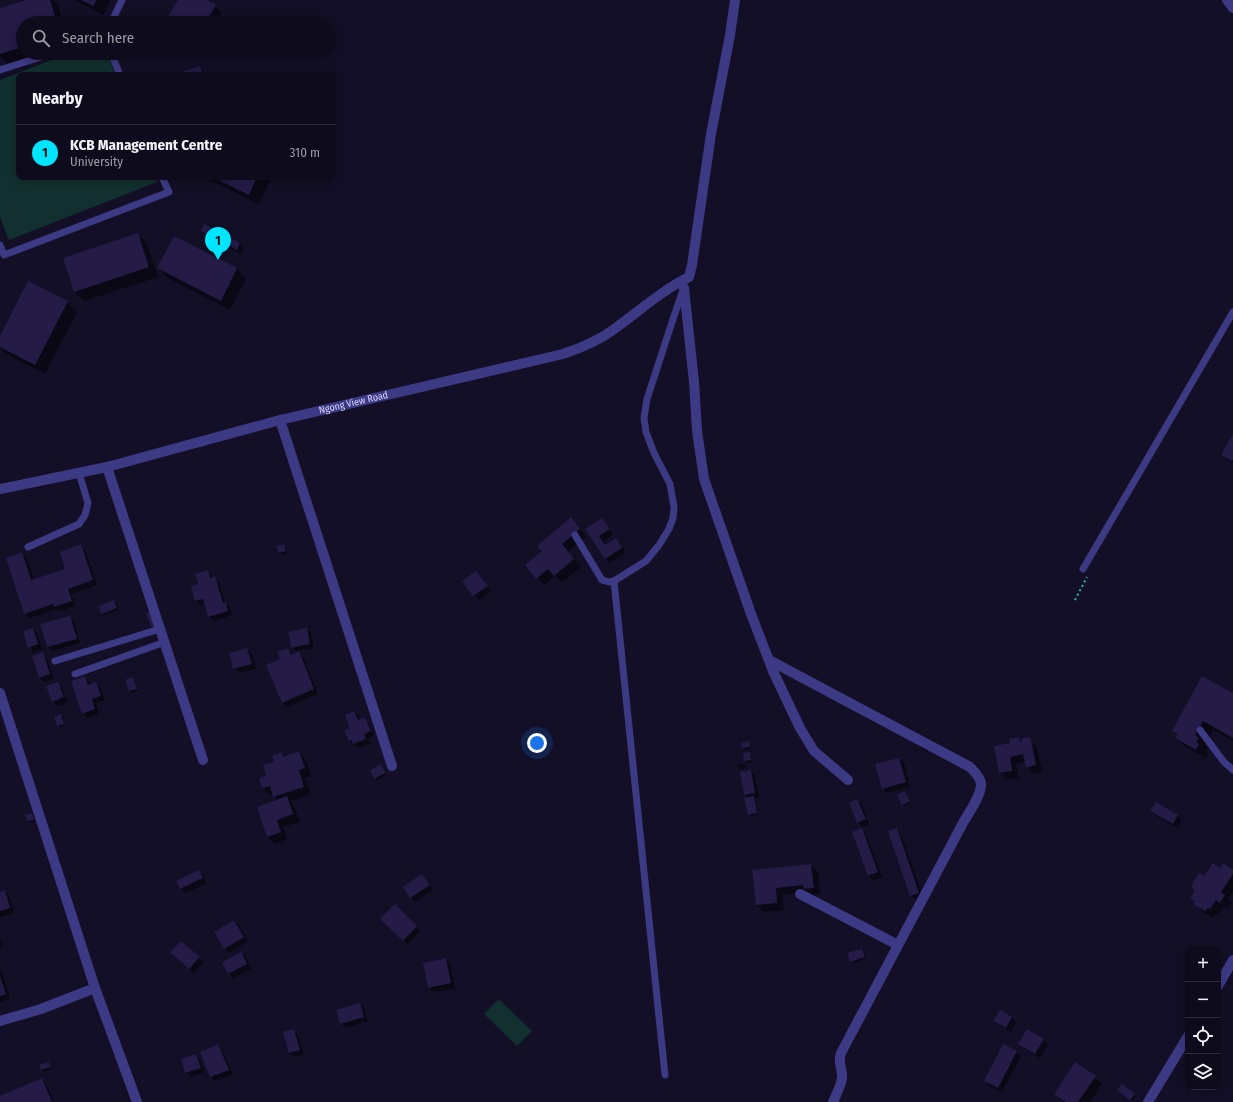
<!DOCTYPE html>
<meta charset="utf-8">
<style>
body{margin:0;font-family:"Fira Sans Condensed",sans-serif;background:#171425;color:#f1f3f6}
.controls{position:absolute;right:12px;bottom:12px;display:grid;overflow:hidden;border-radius:8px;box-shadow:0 2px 10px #0003}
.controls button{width:36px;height:36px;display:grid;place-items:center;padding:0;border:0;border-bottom:1px solid #2e2b3b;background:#0e0b1c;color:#f1f3f6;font:20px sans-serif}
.you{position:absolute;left:537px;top:743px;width:14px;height:14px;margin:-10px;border:3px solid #fff;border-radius:50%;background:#1a73e8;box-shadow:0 0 0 6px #1a73e833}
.badge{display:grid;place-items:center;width:26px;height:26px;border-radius:50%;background:#00e5ff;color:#111;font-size:13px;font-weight:700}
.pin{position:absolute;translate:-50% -33px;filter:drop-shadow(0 1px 2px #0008)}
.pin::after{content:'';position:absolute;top:21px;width:14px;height:12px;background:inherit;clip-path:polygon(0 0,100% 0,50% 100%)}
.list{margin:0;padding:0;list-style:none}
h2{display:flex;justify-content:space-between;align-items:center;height:52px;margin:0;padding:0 16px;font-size:17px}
h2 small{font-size:13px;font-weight:400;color:#9b9ba3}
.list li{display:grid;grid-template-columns:26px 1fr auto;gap:12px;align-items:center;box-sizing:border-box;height:56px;padding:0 16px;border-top:1px solid #2e2b3b}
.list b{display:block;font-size:15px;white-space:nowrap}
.list p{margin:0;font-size:13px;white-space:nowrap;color:#9b9ba3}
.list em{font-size:13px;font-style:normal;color:#9b9ba3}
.icon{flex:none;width:22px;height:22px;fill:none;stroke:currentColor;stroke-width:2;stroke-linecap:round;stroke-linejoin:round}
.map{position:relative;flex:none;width:1233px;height:1102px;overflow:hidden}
.search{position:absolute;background:#0e0b1c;box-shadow:0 2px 10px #0003;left:16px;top:16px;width:320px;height:44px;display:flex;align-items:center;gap:10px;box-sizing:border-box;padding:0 14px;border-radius:22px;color:#9b9ba3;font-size:15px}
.panel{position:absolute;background:#0e0b1c;box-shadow:0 2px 10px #0003;left:16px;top:72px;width:320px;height:108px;border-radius:8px}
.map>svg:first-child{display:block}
.green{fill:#12302f}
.shadow{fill:#0007}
.building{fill:#241b47}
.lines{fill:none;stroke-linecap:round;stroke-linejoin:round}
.path{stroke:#2fb8b0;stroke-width:2;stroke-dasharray:2 3;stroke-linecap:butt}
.service{stroke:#3d3a85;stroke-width:7}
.minor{stroke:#3d3a85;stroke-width:10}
.labels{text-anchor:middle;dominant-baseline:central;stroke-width:3.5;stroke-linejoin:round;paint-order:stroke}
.street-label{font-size:10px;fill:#d9d4ff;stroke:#130f26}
</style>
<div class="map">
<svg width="1233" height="1102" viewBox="0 0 1233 1102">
<rect width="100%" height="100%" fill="#130f26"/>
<!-- green -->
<g class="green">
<polygon points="69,53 107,53 115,75 19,75 19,177 154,177 157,182 9,240 0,217 0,80"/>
<polygon points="499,999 532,1031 517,1046 484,1014"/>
</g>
<!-- shadow -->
<g class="shadow">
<polygon points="30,0 53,0 58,4 63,23 23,23 23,53 42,53 8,64 0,56 0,9"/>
<polygon points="75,0 111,0 103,15"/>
<polygon points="179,0 204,0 215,6 222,13 216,23 166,23"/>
<polygon points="183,53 199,53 195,60"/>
<polygon points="200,68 207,75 175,75"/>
<polygon points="204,177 272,177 259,204"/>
<polygon points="205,226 240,244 244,248 241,254 207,235 202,231"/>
<polygon points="138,234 147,244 158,277 84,301 74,291"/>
<polygon points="174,237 237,269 246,279 230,310 168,278 158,268"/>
<polygon points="67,302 77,312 45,374 6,354 0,348 0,338"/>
<polygon points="1233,436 1233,463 1226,459 1222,455"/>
<polygon points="571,519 586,536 568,552 581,567 562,582 555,576 544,585 527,565 543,551"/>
<polygon points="602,519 613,534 603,541 606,545 615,539 626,552 610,563 606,559 586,530"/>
<polygon points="284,545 286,547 287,553 282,555 280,553 278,547"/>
<polygon points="81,546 85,550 97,585 71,594 75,606 60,611 57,609 30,618 25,613 22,553 27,558 34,580 67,569"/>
<polygon points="207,571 213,578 214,577 219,582 225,602 230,607 232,615 214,621 209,616 206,604 201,605 196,601 199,585"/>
<polygon points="476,572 491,591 479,600 464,581"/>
<polygon points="114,601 116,603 118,610 104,615 102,613"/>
<polygon points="70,617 74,622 80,643 52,651 48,647"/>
<polygon points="32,629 37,633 42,649 34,652 29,647"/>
<polygon points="307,629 311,633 314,648 297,651 303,657 318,694 287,707 282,702 281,660 288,649 293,655 298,653 292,647"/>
<polygon points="247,649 252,654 256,669 239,673 234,669 230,654"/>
<polygon points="42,654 47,658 54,679 44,682 40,678"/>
<polygon points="85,677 89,682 90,685 96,683 100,688 105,700 96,703 99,714 87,718 83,713"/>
<polygon points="133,679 135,681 138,691 132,693 130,691 126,681"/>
<polygon points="57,683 62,688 68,702 58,706 53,701"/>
<polygon points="1233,694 1233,741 1213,730 1205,745 1208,748 1206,752 1208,754 1206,758 1186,747 1176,738 1178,735 1174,731"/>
<polygon points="354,712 359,716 360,720 364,718 369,723 374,736 368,738 370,744 358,748 349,741"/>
<polygon points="61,715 63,717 65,726 60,727 58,725"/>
<polygon points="923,736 933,744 927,752 917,744"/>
<polygon points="1018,739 1023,743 1029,739 1036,746 1043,772 1034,774 1027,767 1026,762 1016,764 1019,778 1007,780 1000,773 995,747 1011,744"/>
<polygon points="748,742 750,744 751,749 745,750 743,748"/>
<polygon points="299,752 306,760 311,776 305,778 311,794 290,801 293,804 300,822 283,827 287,839 275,844 268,837 258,808 278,800 273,794 270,795 263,788 260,779 268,777 282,754 285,757"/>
<polygon points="749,753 751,755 752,762 747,763 745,761"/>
<polygon points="899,759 904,763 910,787 887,793 883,788"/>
<polygon points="744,764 746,768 739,769 737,767 737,765"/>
<polygon points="382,768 386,775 377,780 375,778"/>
<polygon points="750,771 755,775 759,797 755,798 758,815 751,816 749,814 749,798 745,795"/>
<polygon points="907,794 911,803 904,806 902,804"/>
<polygon points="857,800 862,805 869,824 862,827 858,822"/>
<polygon points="1156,804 1178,816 1182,821 1178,828 1156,816 1152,811"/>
<polygon points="31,814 33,816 35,822 30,823 29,821 27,815"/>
<polygon points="896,829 901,834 923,897 916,900 911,895"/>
<polygon points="862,830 866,834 882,877 874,880 869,876 854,833"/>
<polygon points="811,865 818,872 820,894 812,895 809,892 782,895 784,910 764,912 757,905 753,871"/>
<polygon points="1221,869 1233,871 1233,892 1228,899 1232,903 1227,909 1223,907 1218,915 1215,914 1213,918 1202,911 1195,904 1204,878"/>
<polygon points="199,871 203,875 207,883 186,893 181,889 178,882"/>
<polygon points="422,875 433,890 415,902 411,897"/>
<polygon points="5,891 9,896 14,913 0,917 0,893"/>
<polygon points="395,906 420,931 408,944 382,919"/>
<polygon points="234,921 239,925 248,941 229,953 225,949"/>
<polygon points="0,939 3,946 0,947"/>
<polygon points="862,950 864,952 866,959 853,963 851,961"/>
<polygon points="241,954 246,958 251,969 234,978 229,974 224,963"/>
<polygon points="176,957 199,958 203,963 194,973"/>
<polygon points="446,959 450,963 455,988 433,992 429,988"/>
<polygon points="0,966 10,999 0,1002"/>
<polygon points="360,1004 364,1009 368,1021 345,1028 341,1023"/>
<polygon points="1000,1011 1012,1018 1016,1022 1011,1032 999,1025 994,1021"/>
<polygon points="294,1030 298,1035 304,1055 294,1057 290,1053"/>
<polygon points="1043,1040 1048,1044 1040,1058 1024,1048 1019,1044"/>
<polygon points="218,1046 222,1050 233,1074 216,1081 211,1077 201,1053"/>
<polygon points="1016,1052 1021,1056 1002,1092 989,1086 985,1081"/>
<polygon points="196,1055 200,1059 205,1072 191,1077 186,1072"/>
<polygon points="48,1063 51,1069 44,1072 42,1070"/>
<polygon points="1095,1077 1102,1084 1090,1102 1064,1102 1055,1094"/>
<polygon points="41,1079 46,1084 54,1102 0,1102 0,1097"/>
<polygon points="1121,1092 1134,1094 1136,1096 1132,1101"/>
</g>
<!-- building -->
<g class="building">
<polygon points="27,0 50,0 57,23 23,23 23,47 0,54 0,8"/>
<polygon points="81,0 97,0 93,6"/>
<polygon points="178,0 206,0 216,5 205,23 164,23"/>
<polygon points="200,66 203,75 173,75"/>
<polygon points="212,177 257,177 249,195"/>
<polygon points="204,224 240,243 237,250 201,231"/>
<polygon points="138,233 149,267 74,292 63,258"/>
<polygon points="174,236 237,268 221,301 157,268"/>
<polygon points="28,281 68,301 35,365 0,347 0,336"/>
<polygon points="1233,434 1233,459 1232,461 1221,455"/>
<polygon points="571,517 580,529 562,544 574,559 554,576 548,569 536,579 525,565 542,551 537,546"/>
<polygon points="602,518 610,529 599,536 605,545 616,538 622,548 605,559 585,529"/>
<polygon points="81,544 93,580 68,589 72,601 54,607 53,604 24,614 6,558 22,552 31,580 65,569 60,552"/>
<polygon points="284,544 286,551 279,553 276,546"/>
<polygon points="208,570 210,578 215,576 223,603 226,602 228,611 208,617 203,599 195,601 191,586 198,584 195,574"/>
<polygon points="476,571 488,586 473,596 462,581"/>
<polygon points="114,600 117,608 101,614 99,606"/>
<polygon points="152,611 159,627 153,630 146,613"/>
<polygon points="70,616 77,639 47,647 40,624"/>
<polygon points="33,628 38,644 28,648 23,631"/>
<polygon points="307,628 310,644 291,648 288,632"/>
<polygon points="247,648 252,664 233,669 229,653"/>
<polygon points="288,648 291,655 299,651 314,689 282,703 266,665 280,659 277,652"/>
<polygon points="43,652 50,674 39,678 32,656"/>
<polygon points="85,676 88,685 96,682 101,696 92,699 95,709 82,714 71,681"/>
<polygon points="1202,676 1233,693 1233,738 1203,721 1195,735 1199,738 1196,742 1199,744 1196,750 1175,738 1178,734 1172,731"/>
<polygon points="133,677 137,689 129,691 125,680"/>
<polygon points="58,682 64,697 52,702 46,686"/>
<polygon points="354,711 358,720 365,717 371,731 364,734 366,739 353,744 351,740 349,741 344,731 350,728 345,715"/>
<polygon points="61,714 64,724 57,726 54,717"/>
<polygon points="1019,737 1020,742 1022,741 1021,739 1029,737 1031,740 1036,765 1026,768 1023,754 1010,757 1012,771 999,773 994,746 1010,743 1009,739"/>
<polygon points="749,741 750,747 742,748 741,743"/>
<polygon points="299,751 305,768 299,770 304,787 273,797 270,786 262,788 259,779 266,776 263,765 274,762 272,756 282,752 283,757"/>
<polygon points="750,752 751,760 744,761 743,753"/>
<polygon points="899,758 906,782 882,789 875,764"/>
<polygon points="381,764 385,773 374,779 370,770"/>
<polygon points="751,770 755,793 744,795 740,772"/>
<polygon points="905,791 910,801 902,805 897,795"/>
<polygon points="287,796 293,814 277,820 281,832 267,837 257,807"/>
<polygon points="754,796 757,813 748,815 744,798"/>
<polygon points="857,799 866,819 857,823 849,803"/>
<polygon points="1156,802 1178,815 1173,824 1150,811"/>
<polygon points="32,813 34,820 28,821 25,815"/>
<polygon points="862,828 878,872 868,876 852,832"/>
<polygon points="897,828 919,893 910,896 888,831"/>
<polygon points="1213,863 1220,868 1223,863 1233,870 1233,874 1221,892 1225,895 1220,903 1216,900 1210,909 1208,908 1205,911 1193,904 1195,901 1190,898 1195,890 1191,887 1193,884 1192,884 1199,873 1204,876"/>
<polygon points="811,864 814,888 804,889 803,885 776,888 777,903 756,905 752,870"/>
<polygon points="199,870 203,878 180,889 176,881"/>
<polygon points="422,874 430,885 410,898 403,887"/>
<polygon points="5,890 10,908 0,911 0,892"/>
<polygon points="395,904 417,926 403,941 380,919"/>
<polygon points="234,920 244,937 224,949 214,932"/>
<polygon points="181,941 200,957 189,969 170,952"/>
<polygon points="862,949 865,957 850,962 847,953"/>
<polygon points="241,952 247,964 228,974 222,962"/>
<polygon points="446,958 451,983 428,988 423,963"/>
<polygon points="0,976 6,994 0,996"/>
<polygon points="360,1003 364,1017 340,1024 336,1010"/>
<polygon points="1000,1010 1012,1017 1006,1028 993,1021"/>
<polygon points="294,1029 300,1050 289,1053 283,1032"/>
<polygon points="1027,1029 1044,1039 1035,1054 1018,1044"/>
<polygon points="218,1044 229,1070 210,1077 200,1052"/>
<polygon points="1003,1044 1017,1051 998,1088 984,1081"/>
<polygon points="196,1054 201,1068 185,1073 181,1059"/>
<polygon points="49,1062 50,1067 41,1070 39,1065"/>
<polygon points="1075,1062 1096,1076 1078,1102 1066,1102 1054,1094"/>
<polygon points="42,1078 52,1102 0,1102 0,1096"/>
<polygon points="1122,1084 1135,1094 1130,1100 1117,1090"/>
</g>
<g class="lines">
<!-- path -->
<polyline class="path" points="1075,600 1087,577"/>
<!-- service -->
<g class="service">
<polyline points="111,23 122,0"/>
<polyline points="111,53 120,75"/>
<polyline points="0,70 53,53"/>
<polyline points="0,245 4,255 169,192 162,177"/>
<polyline points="575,535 602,580 609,582 614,581 646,561 659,545 669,529 673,518 674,507 670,484 654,453 646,432 644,418 647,399 674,316 683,290"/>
<polyline points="28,547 79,524 85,515 88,503 79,473"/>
<polyline points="1083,569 1233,312"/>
<polyline points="614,581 665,1075"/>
<polyline points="55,661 160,629"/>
<polyline points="75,674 165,642"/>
<polyline points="1200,730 1224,762 1233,770"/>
</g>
<!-- minor -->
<g class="minor">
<polyline points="1227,0 1233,8"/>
<polyline points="684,288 694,382 697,431 704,479 751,614 773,671 800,728 814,751 848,780"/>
<polyline points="280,420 392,766"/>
<polyline points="107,467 203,760"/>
<path id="s1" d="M 0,489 L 107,467 L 280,420 L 563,354 C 581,348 598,341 613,330 C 638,312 661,291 689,277 L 692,265 L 711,134 L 730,35 L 735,0"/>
<path d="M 769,660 L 970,767 C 974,771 980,777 981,783 C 982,794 970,811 964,821 L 841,1053 C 837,1064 843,1068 842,1078 C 841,1086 836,1095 833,1102"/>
<polyline points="0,693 95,988 41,1009 0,1021"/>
<polyline points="800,894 898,945"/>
<polyline points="1218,986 1233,960"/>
<polyline points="95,988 137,1102"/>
<polyline points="1148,1102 1188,1036"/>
</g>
</g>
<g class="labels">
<!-- street labels -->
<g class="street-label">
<text stroke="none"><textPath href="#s1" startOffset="364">Ngong View Road</textPath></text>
</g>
</g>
</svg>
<div class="controls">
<button>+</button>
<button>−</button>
<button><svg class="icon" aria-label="locate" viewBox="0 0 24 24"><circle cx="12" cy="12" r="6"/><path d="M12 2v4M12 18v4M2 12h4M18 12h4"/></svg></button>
<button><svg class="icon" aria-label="layers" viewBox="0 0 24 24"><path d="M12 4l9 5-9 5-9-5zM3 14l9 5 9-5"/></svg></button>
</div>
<div class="you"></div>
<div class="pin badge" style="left:218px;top:260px">1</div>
<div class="search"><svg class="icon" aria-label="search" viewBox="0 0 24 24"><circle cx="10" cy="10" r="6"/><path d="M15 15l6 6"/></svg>Search here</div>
<section class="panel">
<h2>Nearby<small></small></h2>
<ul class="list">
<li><span class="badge">1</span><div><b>KCB Management Centre</b><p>University</p></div><em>310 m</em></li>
</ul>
</section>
</div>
